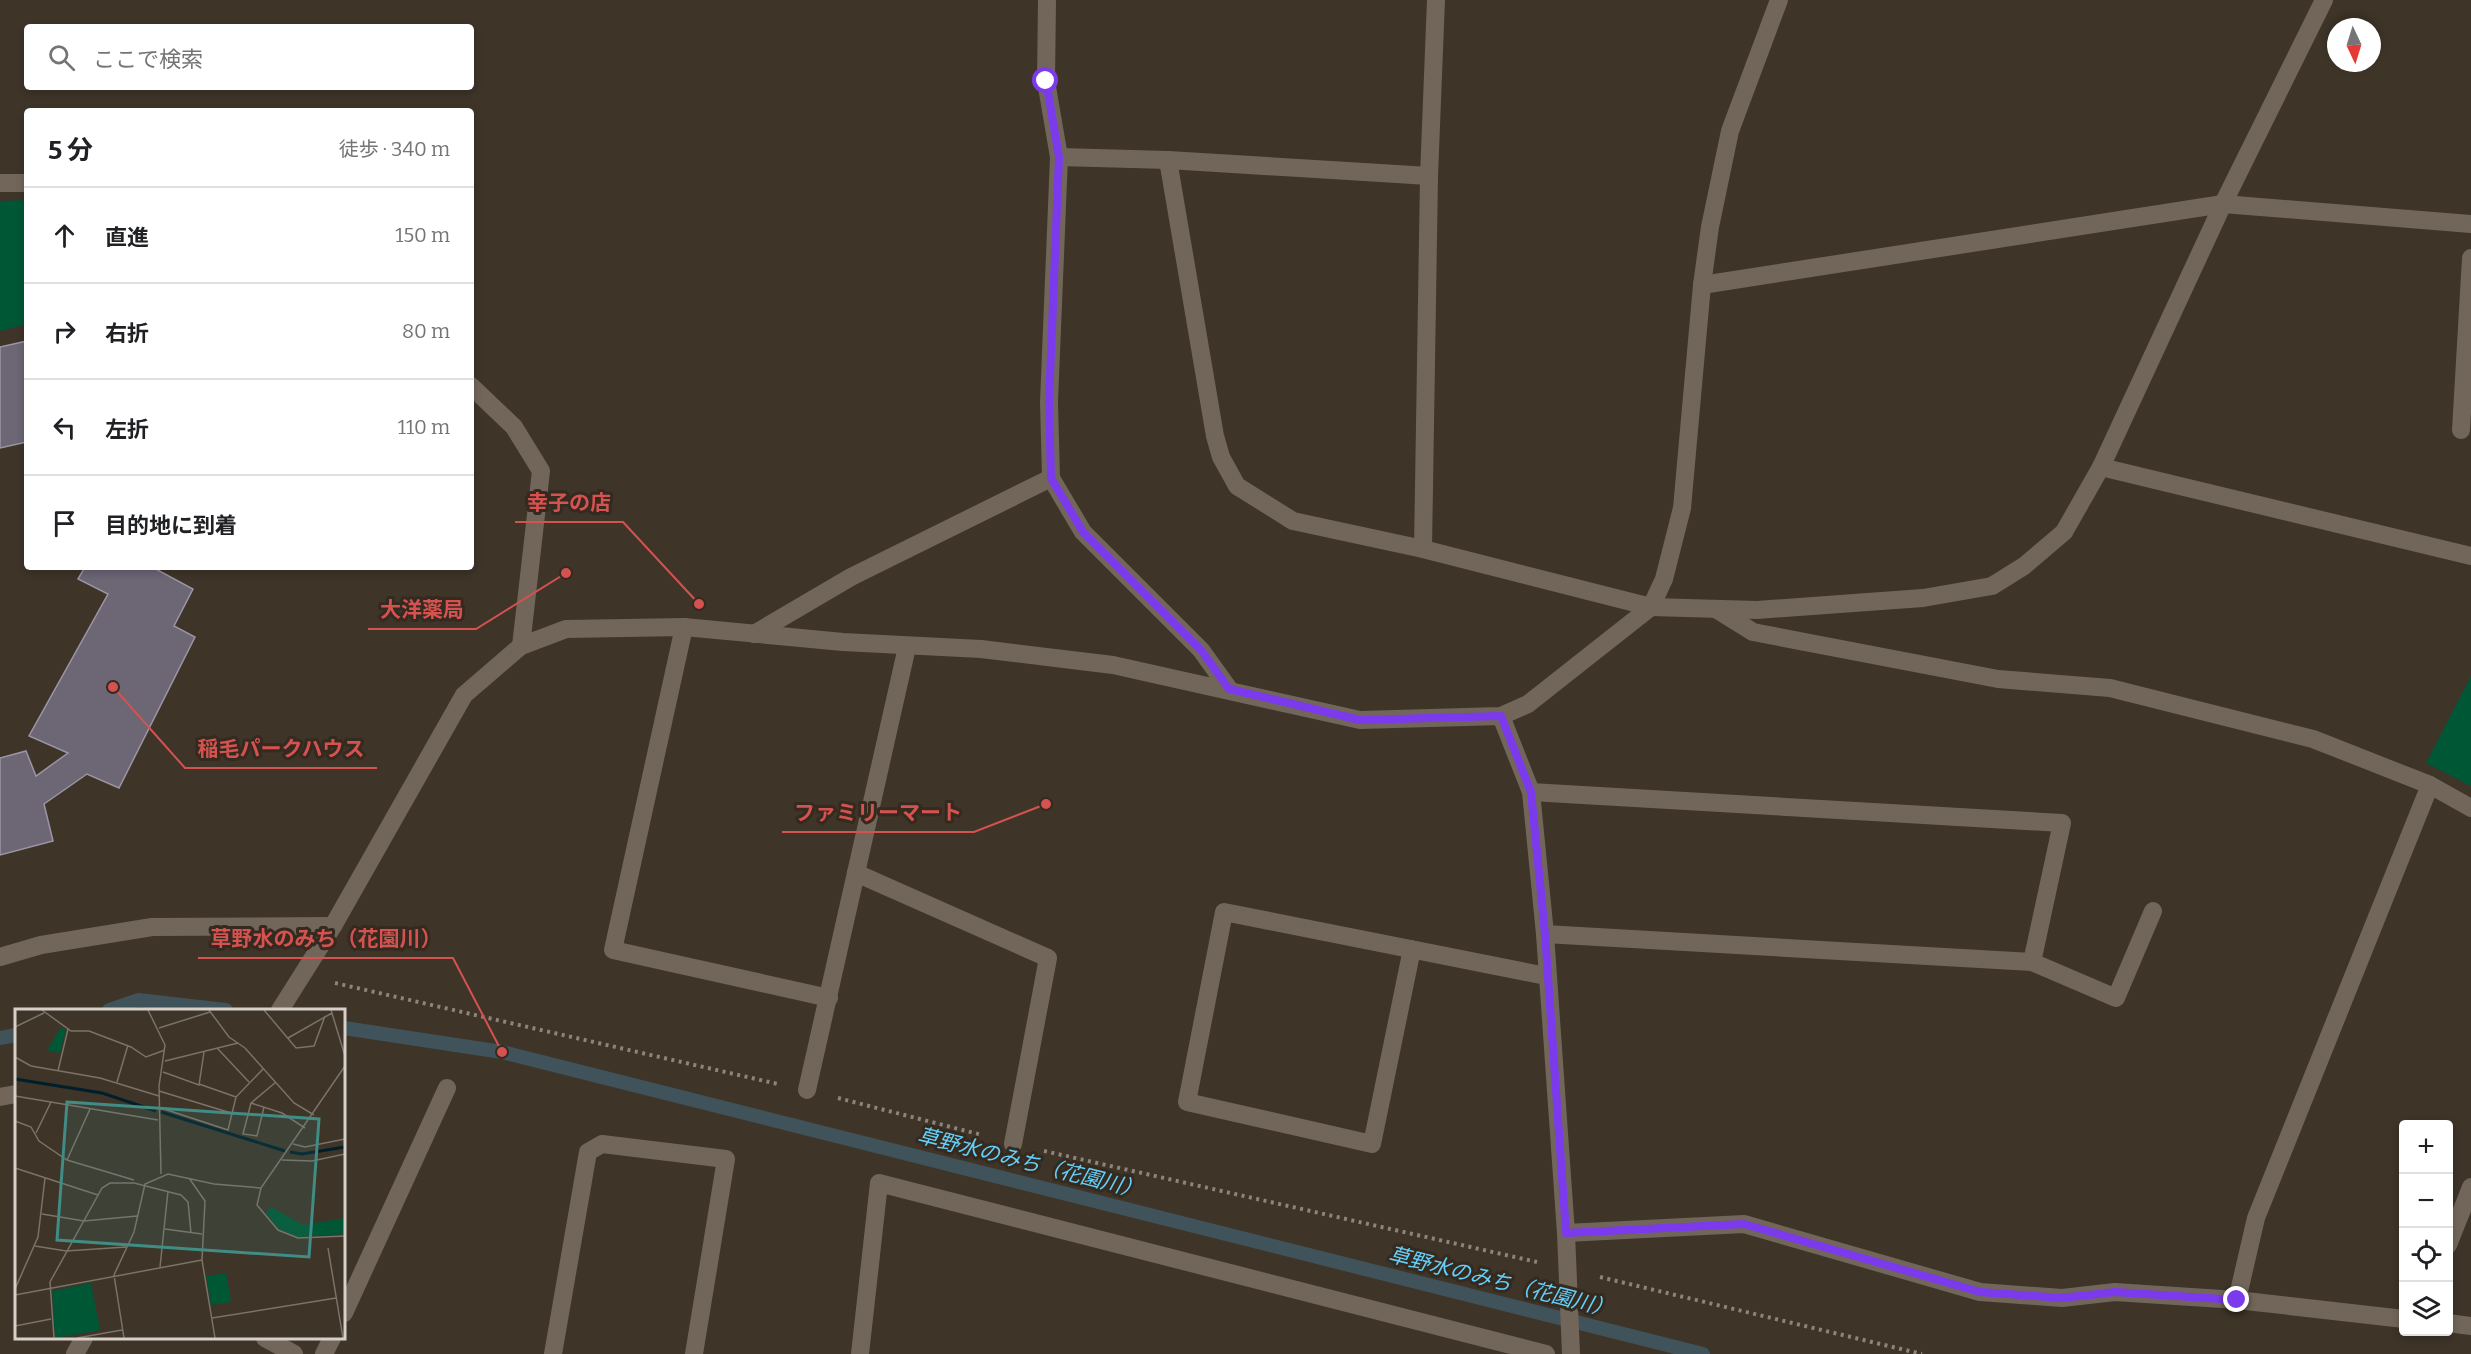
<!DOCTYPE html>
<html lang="ja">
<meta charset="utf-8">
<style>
body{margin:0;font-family:Bitter,"Noto Sans JP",serif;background:#f6f6f6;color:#202124}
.controls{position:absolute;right:18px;bottom:18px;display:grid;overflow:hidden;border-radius:6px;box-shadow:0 3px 9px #0003}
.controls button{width:54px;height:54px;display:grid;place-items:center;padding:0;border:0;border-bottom:2px solid #e0e0e0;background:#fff;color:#202124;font:30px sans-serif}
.compass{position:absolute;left:2327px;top:18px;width:54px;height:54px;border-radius:50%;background:#fff;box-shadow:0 3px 9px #0003;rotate:176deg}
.stop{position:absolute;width:18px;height:18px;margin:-14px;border:4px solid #7c3aed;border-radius:50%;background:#fff}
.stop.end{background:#7c3aed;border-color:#fff;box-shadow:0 2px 6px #0008}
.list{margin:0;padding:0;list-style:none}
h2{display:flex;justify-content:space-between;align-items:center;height:78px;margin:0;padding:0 24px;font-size:26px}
h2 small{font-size:20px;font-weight:400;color:#757577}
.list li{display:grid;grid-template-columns:39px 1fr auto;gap:18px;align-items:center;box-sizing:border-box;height:96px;padding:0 24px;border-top:2px solid #e0e0e0}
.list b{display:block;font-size:22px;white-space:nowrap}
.list em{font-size:20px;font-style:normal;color:#757577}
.icon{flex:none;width:33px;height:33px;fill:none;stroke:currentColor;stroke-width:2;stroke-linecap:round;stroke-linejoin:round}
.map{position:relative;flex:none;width:2471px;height:1354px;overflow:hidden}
.search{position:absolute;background:#fff;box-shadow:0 3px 9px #0003;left:24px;top:24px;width:450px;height:66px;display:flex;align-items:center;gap:15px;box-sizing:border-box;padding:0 21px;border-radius:6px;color:#757577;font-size:22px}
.panel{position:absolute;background:#fff;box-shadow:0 3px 9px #0003;left:24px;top:108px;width:450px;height:462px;border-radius:6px}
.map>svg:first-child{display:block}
.green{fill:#005736}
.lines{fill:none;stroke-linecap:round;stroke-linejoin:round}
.stream{stroke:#40535a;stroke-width:14}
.building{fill:#6c6675;stroke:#9b95a5;stroke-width:1.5}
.path{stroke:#8d847b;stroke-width:4;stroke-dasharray:3 4.5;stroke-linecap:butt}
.service{stroke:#72665a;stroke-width:18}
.minor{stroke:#72665a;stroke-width:18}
.tertiary{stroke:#72665a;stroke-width:18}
.route{stroke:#7c3aed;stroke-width:8}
.labels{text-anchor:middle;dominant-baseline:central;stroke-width:6;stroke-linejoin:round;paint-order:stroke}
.water-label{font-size:21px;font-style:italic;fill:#64d0fb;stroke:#342a1f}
.inset-river{fill:none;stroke:#001e2b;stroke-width:3}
.inset-road{fill:none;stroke:#7b7268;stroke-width:1.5}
.view{fill:#418c85;fill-opacity:0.15;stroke:#418c85;stroke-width:3}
.inset-edge{fill:none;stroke:#d7d0c9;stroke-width:3}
.leader{fill:none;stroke:#d65250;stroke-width:2}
.callout-dot{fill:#d65250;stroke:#342a1f;stroke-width:2}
.callout-label{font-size:21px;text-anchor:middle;font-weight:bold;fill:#d65250;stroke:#342a1f;stroke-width:6;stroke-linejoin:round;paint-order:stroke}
</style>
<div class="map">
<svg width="2471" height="1354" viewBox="0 0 2471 1354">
<rect width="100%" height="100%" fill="#3e3428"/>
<!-- green -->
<g class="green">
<polygon points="27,200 27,324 0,331 0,201"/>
<polygon points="2471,676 2471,786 2426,763"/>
</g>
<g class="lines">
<!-- stream -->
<g class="stream">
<polyline points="109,1010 138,1000 226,1010"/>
<polyline points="344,1028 502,1052 1703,1354"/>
<polyline points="0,1038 16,1035"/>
</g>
</g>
<!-- building -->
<g class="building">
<polygon points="27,341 27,442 0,448 0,347"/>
<polygon points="85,567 152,567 193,589 174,626 195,637 119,788 87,774 44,804 53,841 0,855 0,758 26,751 36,776 68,753 29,736 108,594 78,579"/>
</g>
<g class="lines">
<!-- path -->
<g class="path">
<polyline points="335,983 778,1084"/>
<polyline points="838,1098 982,1135"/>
<polyline points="1044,1151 1537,1262"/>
<polyline points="1600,1277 1922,1354"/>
</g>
<!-- service -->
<g class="service">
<polyline points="2461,430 2471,258"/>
<polyline points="684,627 613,950 829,998"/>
<polyline points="754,634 851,577 1051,478"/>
<polyline points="1531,792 2062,823 2032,962"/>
<polyline points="856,873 1048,958 1013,1144"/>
<polyline points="1545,934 2032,962 2116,998 2153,911"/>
<polyline points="1412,949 1372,1144 1187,1102 1224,912 1546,976"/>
<polyline points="807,1090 907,647"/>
<polyline points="2448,1245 2471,1187"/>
<polyline points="344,1313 447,1088"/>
<polyline points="324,1354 332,1338"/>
</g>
<!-- minor -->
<g class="minor">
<polyline points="1047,0 1046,81 1059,157 1049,402 1051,478 1083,532 1201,650 1229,689"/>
<polyline points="1059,157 1168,160 1429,176"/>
<polyline points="1168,160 1215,436 1221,457 1237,486 1293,521 1423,549 1651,607 1757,610 1923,598 1992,586 2024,566 2064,532 2101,467 2223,204 2324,0"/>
<polyline points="0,183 27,183"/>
<polyline points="1702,285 2223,204 2471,224"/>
<polyline points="471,386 514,427 541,471 521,646"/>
<polyline points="2101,467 2471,556"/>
<polyline points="1423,549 1429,176 1436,0"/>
<polyline points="1716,609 1753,632 1998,679 2110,688 2313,739 2430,785 2471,808"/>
<polyline points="0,1097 16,1094"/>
<polyline points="1566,1233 1744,1224 1980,1292 2062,1298 2115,1292 2237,1300 2404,1319"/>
<polyline points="2237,1300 2256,1218 2430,785"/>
<polyline points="2448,1323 2471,1326"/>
<polyline points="265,1338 294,1354"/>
<polyline points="553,1354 588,1152 602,1144 726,1159 694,1354"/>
<polyline points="860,1354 879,1183 1546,1354"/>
</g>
<!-- tertiary -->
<g class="tertiary">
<polyline points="1501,716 1531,792 1545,934 1566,1233 1571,1354"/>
<polyline points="0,957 41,945 152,927 333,926"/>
<polyline points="280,1010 333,926 464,695 521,646 566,629 684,627 843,642 981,649 1113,665 1360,720 1501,716 1528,704 1651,607 1664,579 1682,508 1702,285 1710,227 1730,131 1779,0"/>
<polyline points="75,1354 84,1338"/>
</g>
</g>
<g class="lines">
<!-- route -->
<polyline class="route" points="1046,81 1059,157 1049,402 1051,478 1083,532 1201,650 1229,689 1360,720 1501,716 1531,792 1545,934 1566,1233 1744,1224 1980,1292 2062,1298 2115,1292 2237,1300"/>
</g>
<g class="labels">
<!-- water labels -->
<g class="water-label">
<text transform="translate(1030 1163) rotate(14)">草野水のみち（花園川）</text>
<text transform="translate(1501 1282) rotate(14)">草野水のみち（花園川）</text>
</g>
</g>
<!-- overview -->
<g transform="translate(15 1009)">
<rect width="330" height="330" fill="#3e3428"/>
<path d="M 46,18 L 51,21 L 45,44 L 32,41 ZM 256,198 L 288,216 L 330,209 L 330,225 L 284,228 L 264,220 L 251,204 ZM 211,264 L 216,293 L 196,296 L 191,267 ZM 76,274 L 85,321 L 40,329 L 37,282 Z" fill="#005736"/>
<path class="inset-river" d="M 0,70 L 87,84 L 141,102M 146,103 L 270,142M 275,143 L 287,145 L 330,138"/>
<path class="inset-road" d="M 27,1 L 56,22 L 74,22 L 116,38 L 131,48 L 150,41M 133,1 L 150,36 L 144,77 L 146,165M 194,1 L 214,28 L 230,39 L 279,94 L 299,106M 249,1 L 281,39 L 299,37 L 310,7M 316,1 L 330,47M 0,18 L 29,4M 144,19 L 195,3M 273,29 L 317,4M 202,39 L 234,73M 0,48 L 16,57 L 85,69 L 144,87M 150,52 L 223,34M 43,62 L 53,20M 148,63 L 184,76 L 189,43M 102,73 L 113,36M 184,75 L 221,88M 144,82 L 216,104M 0,87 L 143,111M 236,94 L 261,73M 143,98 L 213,121 L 221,88 L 248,60M 249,98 L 242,127 L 228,125 L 236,94 L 267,104 L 290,119M 0,112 L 16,118 L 24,132 L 52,151 L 119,171M 21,124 L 36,93M 278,135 L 290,138 L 330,130M 52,151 L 75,100M 267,151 L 297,152 L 330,145M 0,159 L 83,186M 174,169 L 190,192 L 187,251 L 200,329M 246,179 L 242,196 L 263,221 L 283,229 L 330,227M 27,205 L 69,212 L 122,207M 150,220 L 187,225M 20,237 L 51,242 L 111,238M 313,239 L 328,329M 145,258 L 153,182M 0,280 L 23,228 L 30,169M 0,286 L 187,251M 197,309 L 321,289M 0,317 L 36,310M 39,329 L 35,273 L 87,179 L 95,174 L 119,174 L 166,186 L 173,193 L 176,224M 62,329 L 107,321M 109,329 L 99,266 L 119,223 L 130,175 L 153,165 L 199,175 L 246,179 L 330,57"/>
<path class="view" d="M 52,93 L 304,110 L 294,248 L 42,231 Z"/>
<rect width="330" height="330" class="inset-edge"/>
</g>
<!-- callouts -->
<path class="leader" d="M699 604L623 522H515M566 573L476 629H368M113 687L185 768H377M1046 804L974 832H782M502 1052L453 958H198"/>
<g class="callout-dot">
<circle cx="699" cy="604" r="6"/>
<circle cx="566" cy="573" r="6"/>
<circle cx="113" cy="687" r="6"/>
<circle cx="1046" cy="804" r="6"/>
<circle cx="502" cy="1052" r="6"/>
</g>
<g class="callout-label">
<text x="569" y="510">幸子の店</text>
<text x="422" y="617">大洋薬局</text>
<text x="281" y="756">稲毛パークハウス</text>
<text x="878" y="820">ファミリーマート</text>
<text x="326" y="946">草野水のみち（花園川）</text>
</g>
</svg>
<div class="controls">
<button>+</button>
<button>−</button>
<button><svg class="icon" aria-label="locate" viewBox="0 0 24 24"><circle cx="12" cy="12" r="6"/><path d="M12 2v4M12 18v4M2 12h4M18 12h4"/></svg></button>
<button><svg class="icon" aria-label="layers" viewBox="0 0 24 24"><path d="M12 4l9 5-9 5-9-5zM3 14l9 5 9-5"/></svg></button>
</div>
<svg class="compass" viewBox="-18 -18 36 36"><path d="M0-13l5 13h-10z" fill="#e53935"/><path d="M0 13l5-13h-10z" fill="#757577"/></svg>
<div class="stop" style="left:1046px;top:81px"></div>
<div class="stop end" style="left:2237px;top:1300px"></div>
<div class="search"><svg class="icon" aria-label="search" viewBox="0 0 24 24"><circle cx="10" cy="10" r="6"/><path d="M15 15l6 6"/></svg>ここで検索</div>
<section class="panel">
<h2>5 分<small>徒歩 · 340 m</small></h2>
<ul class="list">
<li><svg class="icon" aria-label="ahead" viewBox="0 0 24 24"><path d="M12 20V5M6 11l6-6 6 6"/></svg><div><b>直進</b></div><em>150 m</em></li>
<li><svg class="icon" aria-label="right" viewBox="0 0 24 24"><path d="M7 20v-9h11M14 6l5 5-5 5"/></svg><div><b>右折</b></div><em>80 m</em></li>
<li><svg class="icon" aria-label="left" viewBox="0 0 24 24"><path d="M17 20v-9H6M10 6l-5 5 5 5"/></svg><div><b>左折</b></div><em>110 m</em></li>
<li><svg class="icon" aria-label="arrive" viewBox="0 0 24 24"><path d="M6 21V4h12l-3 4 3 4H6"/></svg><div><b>目的地に到着</b></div></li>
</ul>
</section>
</div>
